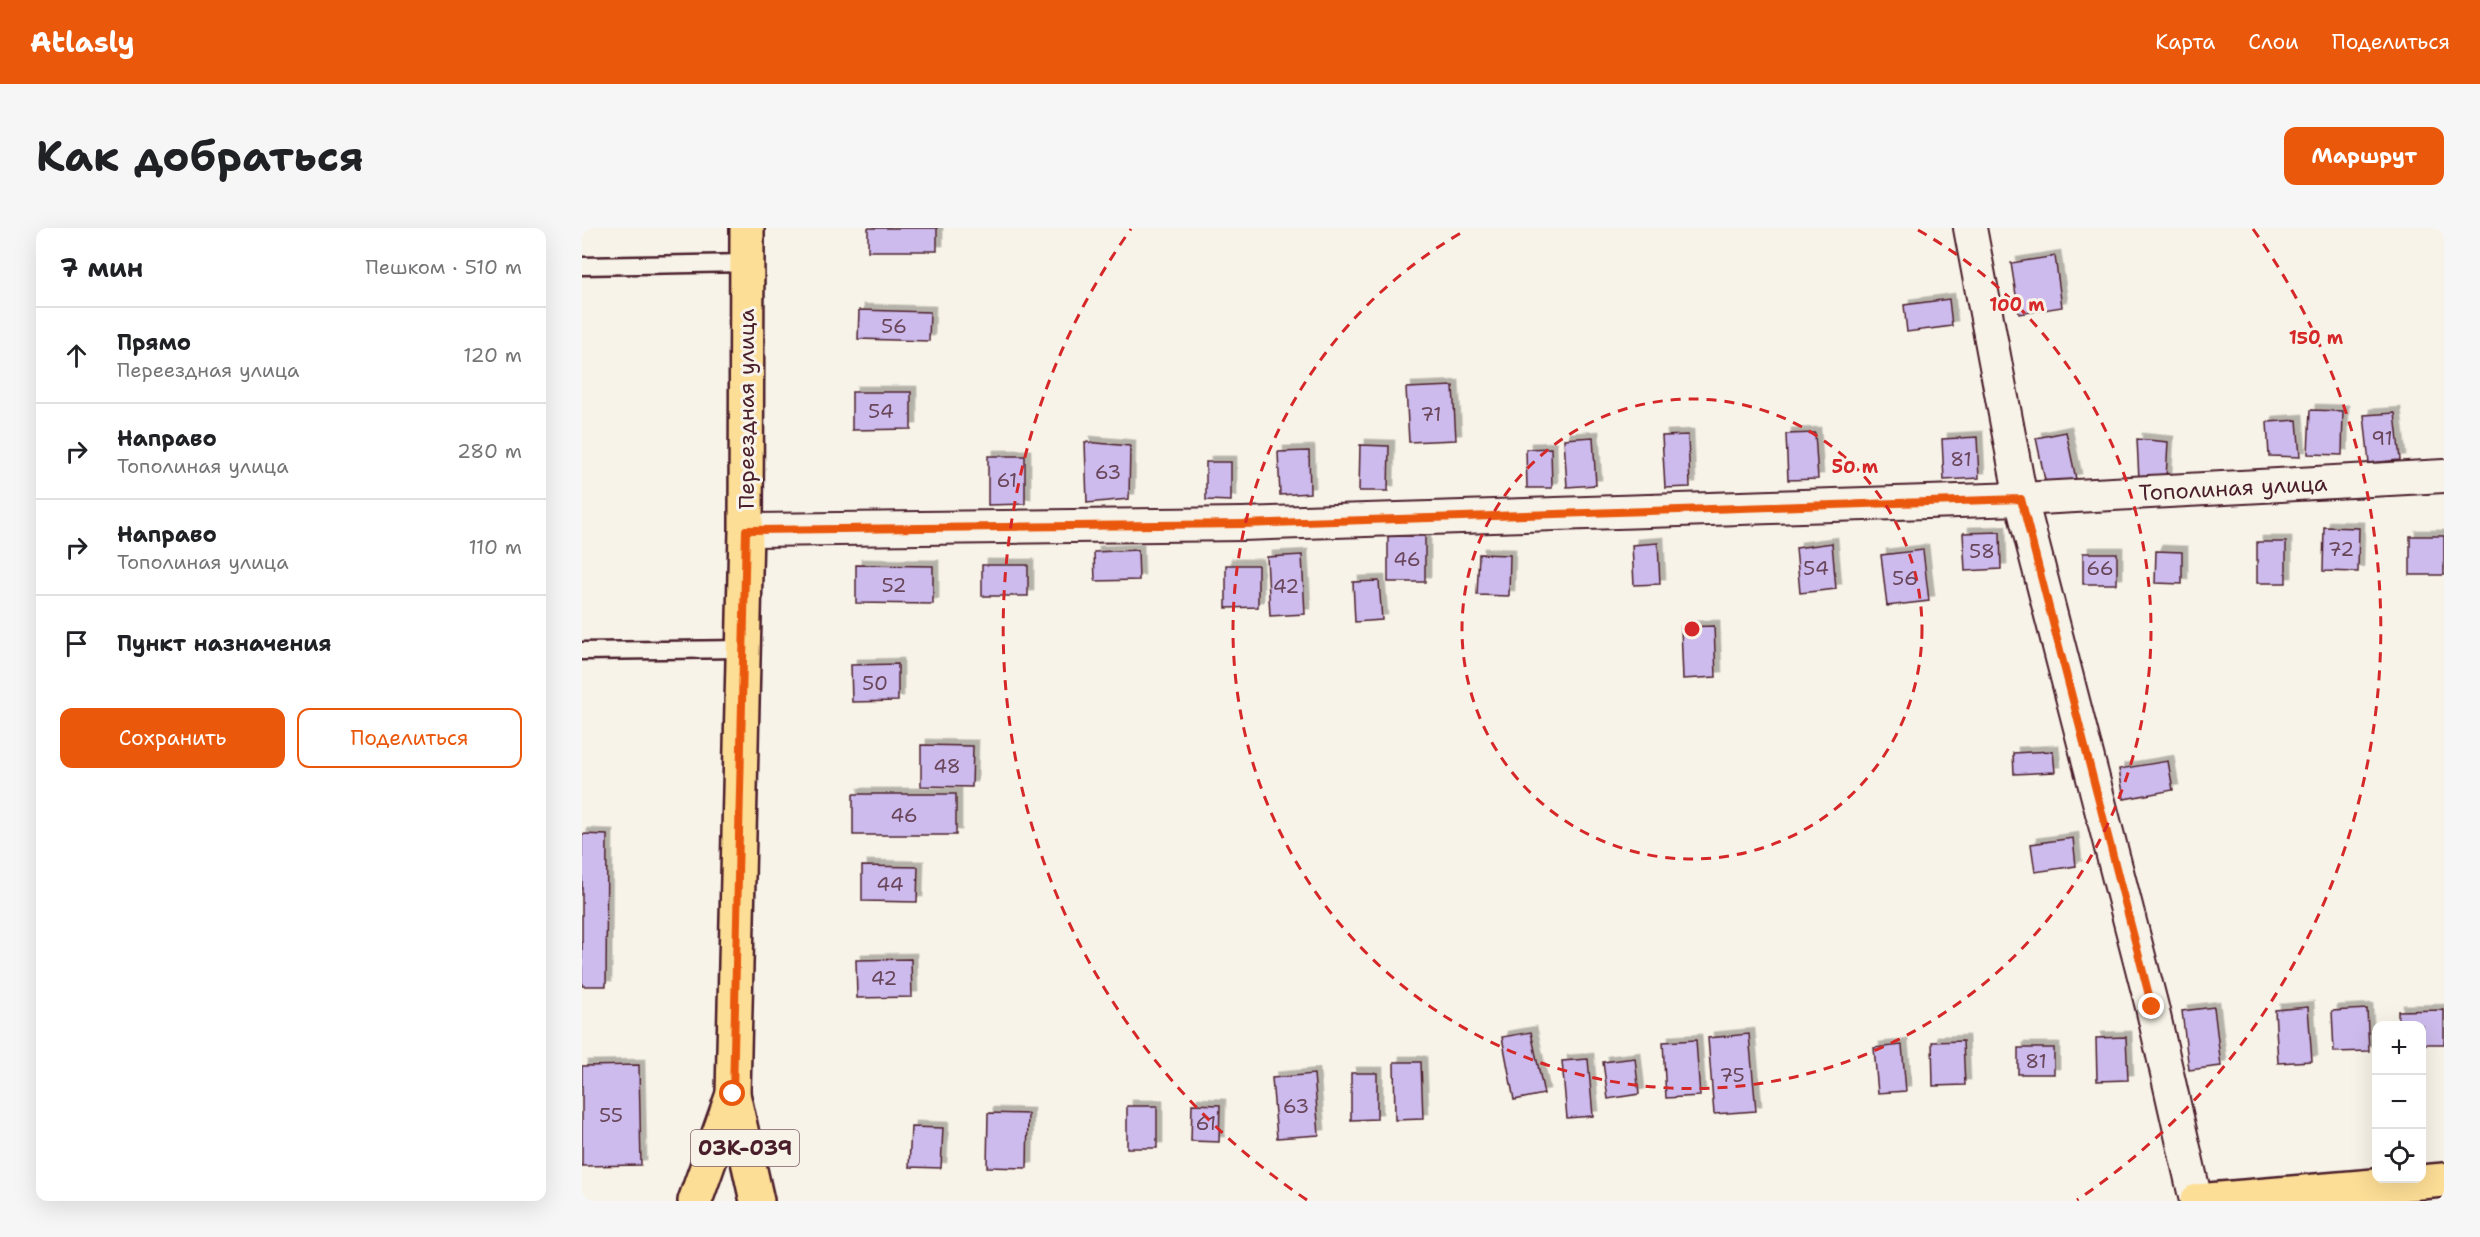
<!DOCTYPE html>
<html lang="ru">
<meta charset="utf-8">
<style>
body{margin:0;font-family:"Shantell Sans",sans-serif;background:#f6f6f6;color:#202124}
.controls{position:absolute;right:18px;bottom:18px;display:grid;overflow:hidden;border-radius:12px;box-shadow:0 6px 24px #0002}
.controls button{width:54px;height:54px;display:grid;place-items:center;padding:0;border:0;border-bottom:2px solid #e0e0e0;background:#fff;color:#202124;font:30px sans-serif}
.stop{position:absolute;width:18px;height:18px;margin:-14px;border:4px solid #ea580c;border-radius:50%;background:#fff}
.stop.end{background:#ea580c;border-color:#fff;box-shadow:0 2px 6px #0008}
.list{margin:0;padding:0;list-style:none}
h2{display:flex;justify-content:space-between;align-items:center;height:78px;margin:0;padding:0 24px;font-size:26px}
h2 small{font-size:20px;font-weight:400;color:#757577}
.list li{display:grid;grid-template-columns:39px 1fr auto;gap:18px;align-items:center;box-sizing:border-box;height:96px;padding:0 24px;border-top:2px solid #e0e0e0}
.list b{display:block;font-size:22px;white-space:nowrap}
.list p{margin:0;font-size:20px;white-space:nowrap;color:#757577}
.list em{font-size:20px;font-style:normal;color:#757577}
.actions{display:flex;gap:12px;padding:18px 24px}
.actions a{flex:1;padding:14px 0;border:2px solid #ea580c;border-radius:12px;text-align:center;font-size:21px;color:#ea580c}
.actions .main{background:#ea580c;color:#fff}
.icon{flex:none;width:33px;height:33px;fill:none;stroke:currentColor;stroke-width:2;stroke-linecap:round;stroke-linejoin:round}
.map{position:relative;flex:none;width:1862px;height:973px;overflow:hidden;border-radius:12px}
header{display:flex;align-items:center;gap:36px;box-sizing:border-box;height:84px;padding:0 30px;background:#ea580c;color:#fff}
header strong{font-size:28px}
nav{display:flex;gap:33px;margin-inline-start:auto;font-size:21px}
.intro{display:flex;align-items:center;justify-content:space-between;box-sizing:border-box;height:144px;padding:0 36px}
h1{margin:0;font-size:42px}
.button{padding:15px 27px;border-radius:12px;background:#ea580c;color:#fff;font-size:21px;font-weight:700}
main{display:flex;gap:36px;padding:0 36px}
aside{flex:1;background:#fff;border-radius:12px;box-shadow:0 6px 24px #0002}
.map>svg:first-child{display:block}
.building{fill:#ccbbec;stroke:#4a1f2b;stroke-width:1.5;filter:url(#shadow)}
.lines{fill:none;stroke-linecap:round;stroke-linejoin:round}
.lane-casing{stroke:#4a1f2b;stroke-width:21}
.street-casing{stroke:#4a1f2b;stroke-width:36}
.primary-casing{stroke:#4a1f2b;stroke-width:38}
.lane{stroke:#f7f3e8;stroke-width:16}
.street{stroke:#f7f3e8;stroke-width:32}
.primary{stroke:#fdde96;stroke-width:33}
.route{stroke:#ea580c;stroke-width:8}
.ring{fill:none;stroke:#d62828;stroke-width:3;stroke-dasharray:10 8}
.labels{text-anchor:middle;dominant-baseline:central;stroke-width:6;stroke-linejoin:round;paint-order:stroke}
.number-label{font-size:20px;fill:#6a465b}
.shield{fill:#f7f3e8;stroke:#7e5f64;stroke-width:1.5}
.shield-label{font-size:21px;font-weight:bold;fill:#4a1f2b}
.street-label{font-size:22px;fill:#4a1f2b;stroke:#f7f3e8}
.centre{fill:#d62828;stroke:#f7f3e8;stroke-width:3}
.ring-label{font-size:18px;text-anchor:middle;font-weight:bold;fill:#d62828;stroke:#f7f3e8;stroke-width:6;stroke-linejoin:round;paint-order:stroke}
</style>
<header>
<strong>Atlasly</strong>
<nav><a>Карта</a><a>Слои</a><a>Поделиться</a></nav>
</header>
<div class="intro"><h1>Как добраться</h1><a class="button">Маршрут</a></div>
<main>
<aside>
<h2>7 мин<small>Пешком · 510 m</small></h2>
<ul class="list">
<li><svg class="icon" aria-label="ahead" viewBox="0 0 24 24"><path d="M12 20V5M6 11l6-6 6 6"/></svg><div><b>Прямо</b><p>Переездная улица</p></div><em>120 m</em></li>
<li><svg class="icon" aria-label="right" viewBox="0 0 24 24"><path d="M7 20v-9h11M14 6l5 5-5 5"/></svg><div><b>Направо</b><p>Тополиная улица</p></div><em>280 m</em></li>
<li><svg class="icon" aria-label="right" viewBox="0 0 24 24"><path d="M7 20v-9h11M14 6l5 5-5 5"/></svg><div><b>Направо</b><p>Тополиная улица</p></div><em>110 m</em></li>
<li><svg class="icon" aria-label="arrive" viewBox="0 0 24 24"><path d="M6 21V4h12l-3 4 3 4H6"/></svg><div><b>Пункт назначения</b></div></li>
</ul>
<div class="actions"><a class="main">Сохранить</a><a>Поделиться</a></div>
</aside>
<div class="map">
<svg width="1862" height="973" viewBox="0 0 1862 973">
<defs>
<filter id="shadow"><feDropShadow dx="5.5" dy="-5.5" stdDeviation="0" flood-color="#0004"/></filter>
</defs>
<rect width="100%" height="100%" fill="#f7f3e8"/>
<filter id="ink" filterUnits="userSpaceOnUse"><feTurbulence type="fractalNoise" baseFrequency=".0167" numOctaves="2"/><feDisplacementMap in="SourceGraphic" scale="12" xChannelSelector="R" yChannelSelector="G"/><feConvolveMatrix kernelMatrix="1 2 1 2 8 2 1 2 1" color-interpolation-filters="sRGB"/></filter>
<g filter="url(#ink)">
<!-- building -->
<g class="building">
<rect x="286" y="0" width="69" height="23"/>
<polygon points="1473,28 1480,79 1437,86 1429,35"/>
<polygon points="1367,71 1370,98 1325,104 1322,77"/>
<polygon points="277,82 348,84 347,113 276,111"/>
<polygon points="871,158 874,212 827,214 824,160"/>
<polygon points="270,164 329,164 329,201 270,202"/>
<polygon points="1728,182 1761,183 1760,227 1726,226"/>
<polygon points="1813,185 1818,232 1787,235 1782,187"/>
<polygon points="1715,192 1718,229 1687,228 1685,194"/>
<polygon points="1484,204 1494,251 1464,257 1454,210"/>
<polygon points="1233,205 1236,251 1206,252 1204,206"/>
<polygon points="1106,207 1108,259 1083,260 1080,208"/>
<polygon points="1011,209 1014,257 985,259 982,211"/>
<polygon points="1395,209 1397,250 1362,252 1360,211"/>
<polygon points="1555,211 1586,214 1584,251 1557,252"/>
<polygon points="503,214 548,218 547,271 505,275"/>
<polygon points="778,217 807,218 806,263 777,263"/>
<polygon points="969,220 970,260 945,260 944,221"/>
<polygon points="727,223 728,265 698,267 696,224"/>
<polygon points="406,228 443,228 443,276 406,277"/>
<polygon points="624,234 649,234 649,273 624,272"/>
<polygon points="1742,299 1777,300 1776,344 1741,343"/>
<polygon points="1418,304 1419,341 1383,343 1381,305"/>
<rect x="806" y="308" width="37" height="46"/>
<rect x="1828" y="308" width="34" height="39"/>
<rect x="1675" y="314" width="29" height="41"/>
<polygon points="1076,315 1078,356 1052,357 1050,317"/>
<polygon points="1250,315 1254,361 1218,365 1214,320"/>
<polygon points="556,322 557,352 513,353 512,324"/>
<polygon points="1341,322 1347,373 1305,378 1299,327"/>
<polygon points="1574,323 1600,324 1600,356 1573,355"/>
<rect x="1501" y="325" width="34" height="31"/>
<polygon points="897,326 928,327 927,368 895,367"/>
<polygon points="720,327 723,386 688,388 685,329"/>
<polygon points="274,337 351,338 351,376 274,375"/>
<rect x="400" y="337" width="46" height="31"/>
<polygon points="644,337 676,337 676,379 644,380"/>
<polygon points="797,353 800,392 773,394 771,354"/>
<polygon points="1132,398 1134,449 1101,451 1099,399"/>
<polygon points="316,436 316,473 270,474 269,437"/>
<polygon points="339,517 391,518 390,559 339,558"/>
<polygon points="1471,523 1473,544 1432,546 1431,525"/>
<polygon points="1586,533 1591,562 1542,571 1537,541"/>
<rect x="271" y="566" width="103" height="41"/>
<polygon points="0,606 25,607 24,758 0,758"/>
<polygon points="1491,610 1494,638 1453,644 1449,616"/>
<polygon points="280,638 336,639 335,674 280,673"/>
<polygon points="329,731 330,769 275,770 274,732"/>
<polygon points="1632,779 1639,838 1607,842 1600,783"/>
<polygon points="1726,779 1730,833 1696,835 1693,782"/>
<polygon points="1785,781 1787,823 1752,824 1750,783"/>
<polygon points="1862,782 1862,816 1840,816 1840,798 1816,798 1816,783"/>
<polygon points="949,804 962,866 932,872 920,809"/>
<polygon points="1167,806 1174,883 1132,886 1126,810"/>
<polygon points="1544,809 1546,852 1515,853 1514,810"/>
<polygon points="1114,812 1118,868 1084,870 1081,814"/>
<polygon points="1381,813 1383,857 1351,858 1350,814"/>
<polygon points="1320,817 1324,863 1296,865 1292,820"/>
<rect x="1436" y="820" width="36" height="26"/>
<polygon points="1053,830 1057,866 1026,871 1021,834"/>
<polygon points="1006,831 1011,888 985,890 980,833"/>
<polygon points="812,834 839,834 841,891 813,892"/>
<polygon points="57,837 59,937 0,938 0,838"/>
<polygon points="769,845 795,845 795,891 769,892"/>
<polygon points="732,846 737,907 695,910 690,850"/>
<polygon points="610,876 638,877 637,914 609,913"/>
<rect x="545" y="878" width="30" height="42"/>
<polygon points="406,885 446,886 445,940 405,939"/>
<polygon points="329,899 361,900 359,940 327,939"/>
</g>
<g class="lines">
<defs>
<g id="lane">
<polyline points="0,38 165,35"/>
<polyline points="0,423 161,421"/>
</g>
<g id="street">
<polyline points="1388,0 1439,271 1570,779 1614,973"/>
<polyline points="164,302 661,296 1439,271 1862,248"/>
</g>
<g id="primary">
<polyline points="165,0 164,302 151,866 175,973"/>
<polyline points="113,973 151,866"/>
<polyline points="1615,973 1862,952"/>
</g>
</defs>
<!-- lane casing -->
<use href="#lane" class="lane-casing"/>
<!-- street casing -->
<use href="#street" class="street-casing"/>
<!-- primary casing -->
<use href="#primary" class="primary-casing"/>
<!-- lane -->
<use href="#lane" class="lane"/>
<!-- street -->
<use href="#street" class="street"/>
<!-- primary -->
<use href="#primary" class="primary"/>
</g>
</g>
<g class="lines" filter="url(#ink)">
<!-- route -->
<polyline class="route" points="151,866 164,302 661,296 1439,271 1570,779"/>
</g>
<!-- distance rings -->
<g class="ring">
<circle cx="1110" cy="401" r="230"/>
<path d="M1336 2A459 459 0 1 1 884 2"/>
<path d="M725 972A689 689 0 0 1 549 1M1671 1A689 689 0 0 1 1495 972"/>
</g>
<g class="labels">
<!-- number labels -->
<g class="number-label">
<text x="312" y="98">56</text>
<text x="299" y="183">54</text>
<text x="849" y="186">71</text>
<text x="1800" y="210">91</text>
<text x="1379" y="231">81</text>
<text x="526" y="244">63</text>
<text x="425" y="252">61</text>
<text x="1759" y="321">72</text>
<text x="1400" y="323">58</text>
<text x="825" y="331">46</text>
<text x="1234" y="340">54</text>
<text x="1518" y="340">66</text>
<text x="1323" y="350">56</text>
<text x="312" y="357">52</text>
<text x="704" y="358">42</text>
<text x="293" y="455">50</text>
<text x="365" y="538">48</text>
<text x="322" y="587">46</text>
<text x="308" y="656">44</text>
<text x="302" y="750">42</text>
<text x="1454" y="833">81</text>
<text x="1150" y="847">75</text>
<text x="714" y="878">63</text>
<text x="29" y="887">55</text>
<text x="624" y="895">61</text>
</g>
<!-- shield labels -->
<rect class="shield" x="109" y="902" width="108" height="36" rx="4.5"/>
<g class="shield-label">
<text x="163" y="920">03К-039</text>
</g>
<!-- street labels -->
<g class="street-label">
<text transform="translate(164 181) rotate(-90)">Переездная улица</text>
<text transform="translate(1651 260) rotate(-3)">Тополиная улица</text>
</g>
</g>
<circle cx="1110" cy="401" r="9" class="centre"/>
<g class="ring-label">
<text x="1435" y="83">100 m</text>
<text x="1734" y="116">150 m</text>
<text x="1273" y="245">50 m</text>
</g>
</svg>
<div class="controls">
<button>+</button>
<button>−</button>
<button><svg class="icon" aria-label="locate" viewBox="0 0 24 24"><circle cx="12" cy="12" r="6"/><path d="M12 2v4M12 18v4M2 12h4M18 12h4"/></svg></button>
</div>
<div class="stop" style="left:151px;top:866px"></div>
<div class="stop end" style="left:1570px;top:779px"></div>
</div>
</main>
